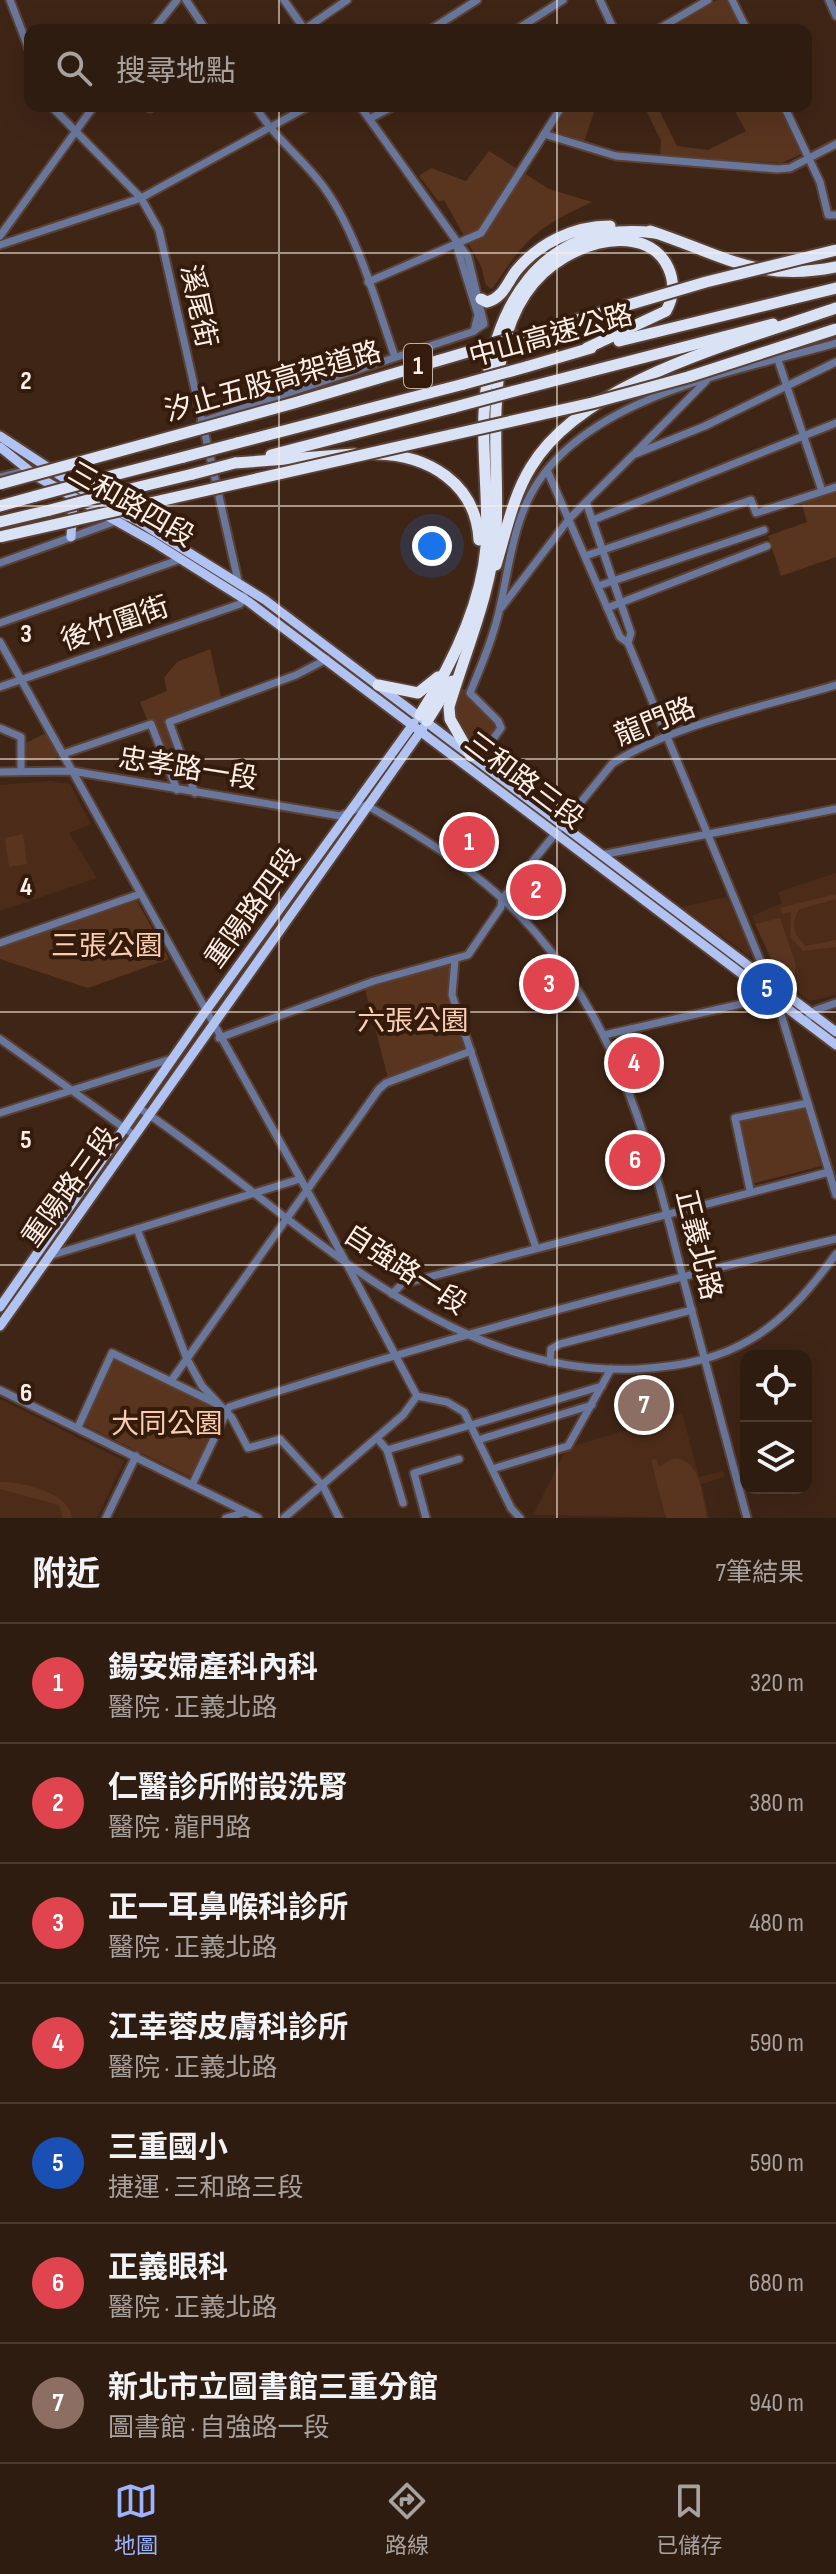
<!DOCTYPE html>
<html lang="zh-TW">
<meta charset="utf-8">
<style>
body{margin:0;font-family:"Sofia Sans Condensed","Noto Sans TC",sans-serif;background:#3b291e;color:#f1f3f6}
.controls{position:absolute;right:24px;bottom:24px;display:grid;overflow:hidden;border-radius:16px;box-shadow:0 8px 32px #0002}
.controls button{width:72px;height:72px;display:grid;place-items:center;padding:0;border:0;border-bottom:2px solid #4a3a30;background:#2f1c10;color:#f1f3f6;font:40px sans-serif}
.you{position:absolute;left:432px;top:546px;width:28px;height:28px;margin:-20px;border:6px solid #fff;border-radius:50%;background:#1a73e8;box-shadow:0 0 0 12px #1a73e833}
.badge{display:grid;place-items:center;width:52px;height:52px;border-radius:50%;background:#9bb4fd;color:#fff;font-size:26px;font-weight:700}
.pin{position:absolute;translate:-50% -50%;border:4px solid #fff;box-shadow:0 2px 8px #0006}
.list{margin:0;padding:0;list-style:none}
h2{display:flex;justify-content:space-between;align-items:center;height:104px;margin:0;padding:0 32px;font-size:34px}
h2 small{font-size:26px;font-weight:400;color:#a7a19f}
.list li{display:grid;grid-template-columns:52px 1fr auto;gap:24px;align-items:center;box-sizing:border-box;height:120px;padding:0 32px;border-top:2px solid #4a3a30}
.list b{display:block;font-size:30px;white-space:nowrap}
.list p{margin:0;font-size:26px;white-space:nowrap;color:#a7a19f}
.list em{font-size:26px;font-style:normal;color:#a7a19f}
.icon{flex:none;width:44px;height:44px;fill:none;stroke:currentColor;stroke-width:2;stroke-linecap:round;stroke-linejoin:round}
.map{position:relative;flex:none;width:836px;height:1518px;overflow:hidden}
.search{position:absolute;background:#2f1c10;box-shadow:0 8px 32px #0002;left:24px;right:24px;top:24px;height:88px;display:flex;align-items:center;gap:20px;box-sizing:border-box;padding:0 28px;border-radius:16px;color:#a7a19f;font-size:30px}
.sheet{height:944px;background:#2f1c10}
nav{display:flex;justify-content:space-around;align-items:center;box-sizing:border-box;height:112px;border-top:2px solid #4a3a30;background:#2f1c10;font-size:22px;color:#a7a19f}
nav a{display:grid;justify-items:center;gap:4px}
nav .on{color:#9bb4fd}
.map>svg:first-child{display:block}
.built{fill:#4c2c19}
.green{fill:#59351f}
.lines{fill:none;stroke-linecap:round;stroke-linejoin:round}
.minor-casing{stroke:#5a4134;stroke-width:11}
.major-casing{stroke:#5a4134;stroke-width:13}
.highway-casing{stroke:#5a4134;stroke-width:15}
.minor{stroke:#69779c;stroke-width:7}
.major{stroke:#b1c3f2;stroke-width:9}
.highway{stroke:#dae2f5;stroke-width:11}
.highway-bridge-casing{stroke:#5a4134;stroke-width:15;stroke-linecap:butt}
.highway-bridge{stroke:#dae2f5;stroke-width:11}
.grid{fill:none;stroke:#fef0e9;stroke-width:2;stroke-opacity:0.55}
.labels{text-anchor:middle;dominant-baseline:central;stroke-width:8;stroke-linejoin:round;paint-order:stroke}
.shield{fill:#341b0c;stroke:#c1b0a7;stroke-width:2}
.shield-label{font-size:26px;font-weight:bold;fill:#fef0e9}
.street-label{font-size:28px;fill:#fef0e9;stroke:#341b0c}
.park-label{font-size:28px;fill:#fbcdb3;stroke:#341b0c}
.grid-label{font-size:26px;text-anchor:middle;font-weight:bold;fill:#fef0e9;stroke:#341b0c;stroke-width:8;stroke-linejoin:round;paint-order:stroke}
</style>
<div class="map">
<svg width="836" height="1518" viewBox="0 0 836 1518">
<rect width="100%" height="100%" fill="#3f2516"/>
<!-- built -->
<g class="built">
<polygon points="51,781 70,784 91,824 69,833 97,878 0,911 0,785"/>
<polygon points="836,873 836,995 810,1001 778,978 752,916 782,903 778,892"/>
<polygon points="727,897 751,951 749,955 681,907"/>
<polygon points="0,1399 124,1461 97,1518 0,1518"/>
<polygon points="682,1413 699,1477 723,1471 725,1477 701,1484 709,1518 533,1515 567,1448"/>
</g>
<!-- green -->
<g class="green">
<polygon points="717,0 726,0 742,30 669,30"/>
<polygon points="568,106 584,106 594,112 584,142 559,134 555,128"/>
<polygon points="644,106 657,106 677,146 708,150 746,131 732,106 779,106 801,154 782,163 660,156 661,141"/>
<path d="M 489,151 L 549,189 L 592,202 C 536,228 526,238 492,289 L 486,285 L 481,266 L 444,200 L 439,202 L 419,176 L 431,168 L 466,181 Z"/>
<polygon points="836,490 836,557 781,576 768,536 807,522 801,502"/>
<polygon points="210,649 222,701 166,720 191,782 178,780 154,721 148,722 140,702 167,691 164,678 177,662"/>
<path d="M 459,689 L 466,689 L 467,696 L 496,727 L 481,750 L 475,751 C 455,732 450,714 459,689 Z"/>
<polygon points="46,733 58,756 55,760 26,761 26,743"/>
<polygon points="23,834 27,864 9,867 5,838"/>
<path d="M 836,894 L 836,899 L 800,909 C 789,923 794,935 806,946 L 836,940 L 836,947 L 803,951 L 790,937 L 791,912 L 782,914 L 780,908 Z"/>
<polygon points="137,901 169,959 88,988 0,959 0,947"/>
<polygon points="780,918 796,965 793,986 780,976 755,924"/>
<polygon points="454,961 449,1004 466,1049 388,1078 365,989"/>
<polygon points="804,1107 821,1166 751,1184 739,1121"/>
<polygon points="115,1357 203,1400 221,1420 192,1478 84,1425"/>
<path d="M 674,1458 C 702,1460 702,1497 707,1518 L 666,1518 L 651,1460 L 656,1459 L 659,1467 Z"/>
<path d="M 0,1482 C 23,1482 69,1492 72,1518 L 63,1518 L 59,1505 L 0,1489 Z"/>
</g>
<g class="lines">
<defs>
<g id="minor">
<polyline points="10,0 30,52"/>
<polyline points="186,0 206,30"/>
<polyline points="284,0 305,30"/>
<polyline points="600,0 614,30"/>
<polyline points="732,0 747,30"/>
<polyline points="829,0 836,16"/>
<polyline points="305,29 347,0"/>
<polyline points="153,30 177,0"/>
<polyline points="430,30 477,0"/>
<polyline points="516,30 563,0"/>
<polyline points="657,30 708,0"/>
<polyline points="51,106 141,198 159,230 239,585"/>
<polyline points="148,106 150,108"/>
<path d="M 255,106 C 274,137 302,158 323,186 C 357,232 376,303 395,357"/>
<polyline points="784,106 820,182 828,215 836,215"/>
<polyline points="369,119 394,106"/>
<polyline points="544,134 616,156 777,169 790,168 836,144"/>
<polyline points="0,236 94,106"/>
<polyline points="0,245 141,198 309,106"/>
<polyline points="457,247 478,315 474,331"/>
<polyline points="368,282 481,233 562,106"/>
<polyline points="778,360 822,491"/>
<polyline points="201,422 472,332 484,324 468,257 360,106"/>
<polyline points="636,452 706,381"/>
<polyline points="547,470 620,637 628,643 777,1001 836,1195"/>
<polyline points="0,477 29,470"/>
<polyline points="586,502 631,633 628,643"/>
<polyline points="593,520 836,423"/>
<polyline points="585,556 751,500 756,513 836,487"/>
<polyline points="0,563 130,516"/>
<polyline points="598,586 764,530"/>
<polyline points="501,608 569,519 633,455 705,426 836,362"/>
<polyline points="607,608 767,546"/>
<polyline points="0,623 181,559"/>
<polyline points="0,642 318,1210 417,1396"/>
<polyline points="0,687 240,604 244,596"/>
<polyline points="0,728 21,737 21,771"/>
<polyline points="63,754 151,724 177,790"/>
<path d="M 477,761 L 501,728 L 498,721 L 470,693 C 481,666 494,636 500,607 C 508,572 512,535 527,502 C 575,397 736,372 836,343"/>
<path d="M 0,772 L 72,771 L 340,816 L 366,805 C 428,840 488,878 535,932 C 621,1031 652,1153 683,1278 C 704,1358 726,1438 747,1518"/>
<polyline points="195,793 169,722 296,675 327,659"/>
<polyline points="601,855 836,809"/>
<polyline points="0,943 140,894"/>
<polyline points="455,959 452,995 536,1248"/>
<polyline points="805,1021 816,1010 836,1003"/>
<polyline points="604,1035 772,997"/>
<path d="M 219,1038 L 374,981 L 468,955 L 501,907 L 502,899 L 612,764 C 671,725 766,706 836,685"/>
<polyline points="0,1039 134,1135"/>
<path d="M 139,1108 C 292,1209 438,1378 637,1369 C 735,1364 780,1331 836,1254"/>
<polyline points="0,1113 171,1059"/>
<polyline points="750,1190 735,1118 808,1103"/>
<polyline points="137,1229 187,1359 202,1386 232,1418 248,1448 280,1439 323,1486 339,1518"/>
<polyline points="49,1256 300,1179"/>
<polyline points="392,1294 402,1284 829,1172"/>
<polyline points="550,1362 551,1349 560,1344 692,1310"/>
<polyline points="171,1381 379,1089 386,1083 471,1051"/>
<polyline points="0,1390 258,1518"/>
<polyline points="417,1396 447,1402 464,1412 511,1508 520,1518"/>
<polyline points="78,1427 112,1353 217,1404"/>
<polyline points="377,1438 387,1450 403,1503"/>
<polyline points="478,1440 592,1405"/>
<polyline points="387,1450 602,1386"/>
<polyline points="492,1469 568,1446 611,1369"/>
<path d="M 192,1485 L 229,1407 C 429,1342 631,1288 836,1239"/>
<polyline points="106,1518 136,1456"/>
<polyline points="226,1518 246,1512"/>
<polyline points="284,1518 403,1415 417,1396"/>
<polyline points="426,1518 414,1473 459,1459"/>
</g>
<g id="major">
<polyline points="0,436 102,503 138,521 265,600 836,1032"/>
<polyline points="0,447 36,476 152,541 249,602 836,1045"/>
<polyline points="71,537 73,501"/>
<polyline points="0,1307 205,1012 414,723"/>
<polyline points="0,1326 423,728"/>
</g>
<g id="highway">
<path d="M 650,231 C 721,254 757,283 836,267"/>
<path d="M 481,299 L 487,302 C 503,298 507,283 516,271 C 539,243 574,226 610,226"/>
<polyline points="619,341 836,288"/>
<polyline points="526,367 591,348"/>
<polyline points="526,388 773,324"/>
<polyline points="237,443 464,384"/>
<path d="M 376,454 C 428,455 476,483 479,540"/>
<polyline points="271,455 455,407"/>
<polyline points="235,463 354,454"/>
<polyline points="99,479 184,457"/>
<polyline points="122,491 193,474"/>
<polyline points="0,506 36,496"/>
<polyline points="0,522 50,510"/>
<path d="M 496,565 C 506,532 513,496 531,467 C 584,379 743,341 836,308"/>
<polyline points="378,685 418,693 438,677"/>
<path d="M 420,715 C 451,666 481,605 486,547 C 489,502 482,457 484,413 C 489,310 540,219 655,233"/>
<polyline points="427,721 452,681"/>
<path d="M 471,756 L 450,719 L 449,707 C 466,649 491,594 496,532 C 501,445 473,310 565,257 C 586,245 611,237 635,242 C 667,248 682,283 666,311 L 587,348"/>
</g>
</defs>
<!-- minor casing -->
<use href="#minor" class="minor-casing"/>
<!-- major casing -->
<use href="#major" class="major-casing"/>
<!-- highway casing -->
<use href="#highway" class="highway-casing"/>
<!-- minor -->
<use href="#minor" class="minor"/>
<!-- major -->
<use href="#major" class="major"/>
<!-- highway -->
<use href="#highway" class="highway"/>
<defs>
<g id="highway-bridge">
<polyline points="464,384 526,367"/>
<polyline points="455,407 526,388"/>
<polyline points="184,457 237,443"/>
<polyline points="193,474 235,463"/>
<polyline points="0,484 294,403 706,282 836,250"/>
<polyline points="36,496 99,479"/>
<polyline points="50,510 122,491"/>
<polyline points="0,537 592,403 688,377 836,329"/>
</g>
</defs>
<!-- highway-bridge casing -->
<use href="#highway-bridge" class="highway-bridge-casing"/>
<!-- highway-bridge -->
<use href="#highway-bridge" class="highway-bridge"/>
</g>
<!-- grid -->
<path class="grid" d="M 279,0 L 279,30M 557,0 L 557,30M 279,106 L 279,1518M 557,106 L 557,1518M 0,253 L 836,253M 0,506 L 836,506M 0,759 L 836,759M 0,1012 L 836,1012M 0,1265 L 836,1265"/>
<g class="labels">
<!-- shield labels -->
<rect class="shield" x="404" y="344" width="28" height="44" rx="6"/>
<g class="shield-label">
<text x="418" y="366">1</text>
</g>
<!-- street labels -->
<g class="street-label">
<text transform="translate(198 306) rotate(78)">溪尾街</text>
<text transform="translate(551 336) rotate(-15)">中山高速公路</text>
<text transform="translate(273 382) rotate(-16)">汐止五股高架道路</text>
<text transform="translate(131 505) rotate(30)">三和路四段</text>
<text transform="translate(115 624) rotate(-19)">後竹圍街</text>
<text transform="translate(655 722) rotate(-22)">龍門路</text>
<text transform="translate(188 769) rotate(9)">忠孝路一段</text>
<text transform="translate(524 781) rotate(37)">三和路三段</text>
<text transform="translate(253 908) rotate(-54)">重陽路四段</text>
<text transform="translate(70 1187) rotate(-54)">重陽路三段</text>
<text transform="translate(698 1245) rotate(76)">正義北路</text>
<text transform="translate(405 1270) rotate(33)">自強路一段</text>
</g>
<!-- park labels -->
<g class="park-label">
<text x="107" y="946">三張公園</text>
<text x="413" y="1021">六張公園</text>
<text x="167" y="1424">大同公園</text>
</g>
</g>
<g class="grid-label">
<text x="26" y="389">2</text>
<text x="26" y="642">3</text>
<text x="26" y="895">4</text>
<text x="26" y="1148">5</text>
<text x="26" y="1401">6</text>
</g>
</svg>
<div class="controls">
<button><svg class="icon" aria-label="locate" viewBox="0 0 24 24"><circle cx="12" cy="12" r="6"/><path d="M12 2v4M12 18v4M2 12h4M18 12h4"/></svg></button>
<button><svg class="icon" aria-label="layers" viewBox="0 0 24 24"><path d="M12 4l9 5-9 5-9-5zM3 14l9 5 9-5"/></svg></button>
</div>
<div class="you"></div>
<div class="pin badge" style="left:469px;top:842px;background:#e0444e">1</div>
<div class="pin badge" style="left:536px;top:890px;background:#e0444e">2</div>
<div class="pin badge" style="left:549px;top:984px;background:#e0444e">3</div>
<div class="pin badge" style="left:634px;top:1063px;background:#e0444e">4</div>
<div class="pin badge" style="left:767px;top:989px;background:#1a4fb4">5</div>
<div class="pin badge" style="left:635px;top:1160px;background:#e0444e">6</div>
<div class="pin badge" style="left:644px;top:1405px;background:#8d6e63">7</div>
<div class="search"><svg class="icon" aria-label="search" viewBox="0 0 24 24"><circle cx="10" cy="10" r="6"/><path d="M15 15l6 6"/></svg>搜尋地點</div>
</div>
<section class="sheet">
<h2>附近<small>7筆結果</small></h2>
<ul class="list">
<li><span class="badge" style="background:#e0444e">1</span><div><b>鍚安婦產科內科</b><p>醫院 · 正義北路</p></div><em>320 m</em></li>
<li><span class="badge" style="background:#e0444e">2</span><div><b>仁醫診所附設洗腎</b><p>醫院 · 龍門路</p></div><em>380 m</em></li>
<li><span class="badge" style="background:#e0444e">3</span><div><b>正一耳鼻喉科診所</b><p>醫院 · 正義北路</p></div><em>480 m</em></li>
<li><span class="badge" style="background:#e0444e">4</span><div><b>江幸蓉皮膚科診所</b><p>醫院 · 正義北路</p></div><em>590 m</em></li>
<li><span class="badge" style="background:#1a4fb4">5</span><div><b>三重國小</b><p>捷運 · 三和路三段</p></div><em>590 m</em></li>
<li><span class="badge" style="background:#e0444e">6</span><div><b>正義眼科</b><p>醫院 · 正義北路</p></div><em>680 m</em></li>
<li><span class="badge" style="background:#8d6e63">7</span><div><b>新北市立圖書館三重分館</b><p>圖書館 · 自強路一段</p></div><em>940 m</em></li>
</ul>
</section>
<nav>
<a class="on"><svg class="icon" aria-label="map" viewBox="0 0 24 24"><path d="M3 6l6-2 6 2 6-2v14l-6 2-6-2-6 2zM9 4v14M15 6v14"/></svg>地圖</a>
<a><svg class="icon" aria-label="directions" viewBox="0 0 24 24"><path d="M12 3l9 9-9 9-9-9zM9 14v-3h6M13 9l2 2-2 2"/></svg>路線</a>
<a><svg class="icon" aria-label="saved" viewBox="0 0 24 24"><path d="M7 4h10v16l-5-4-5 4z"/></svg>已儲存</a>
</nav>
